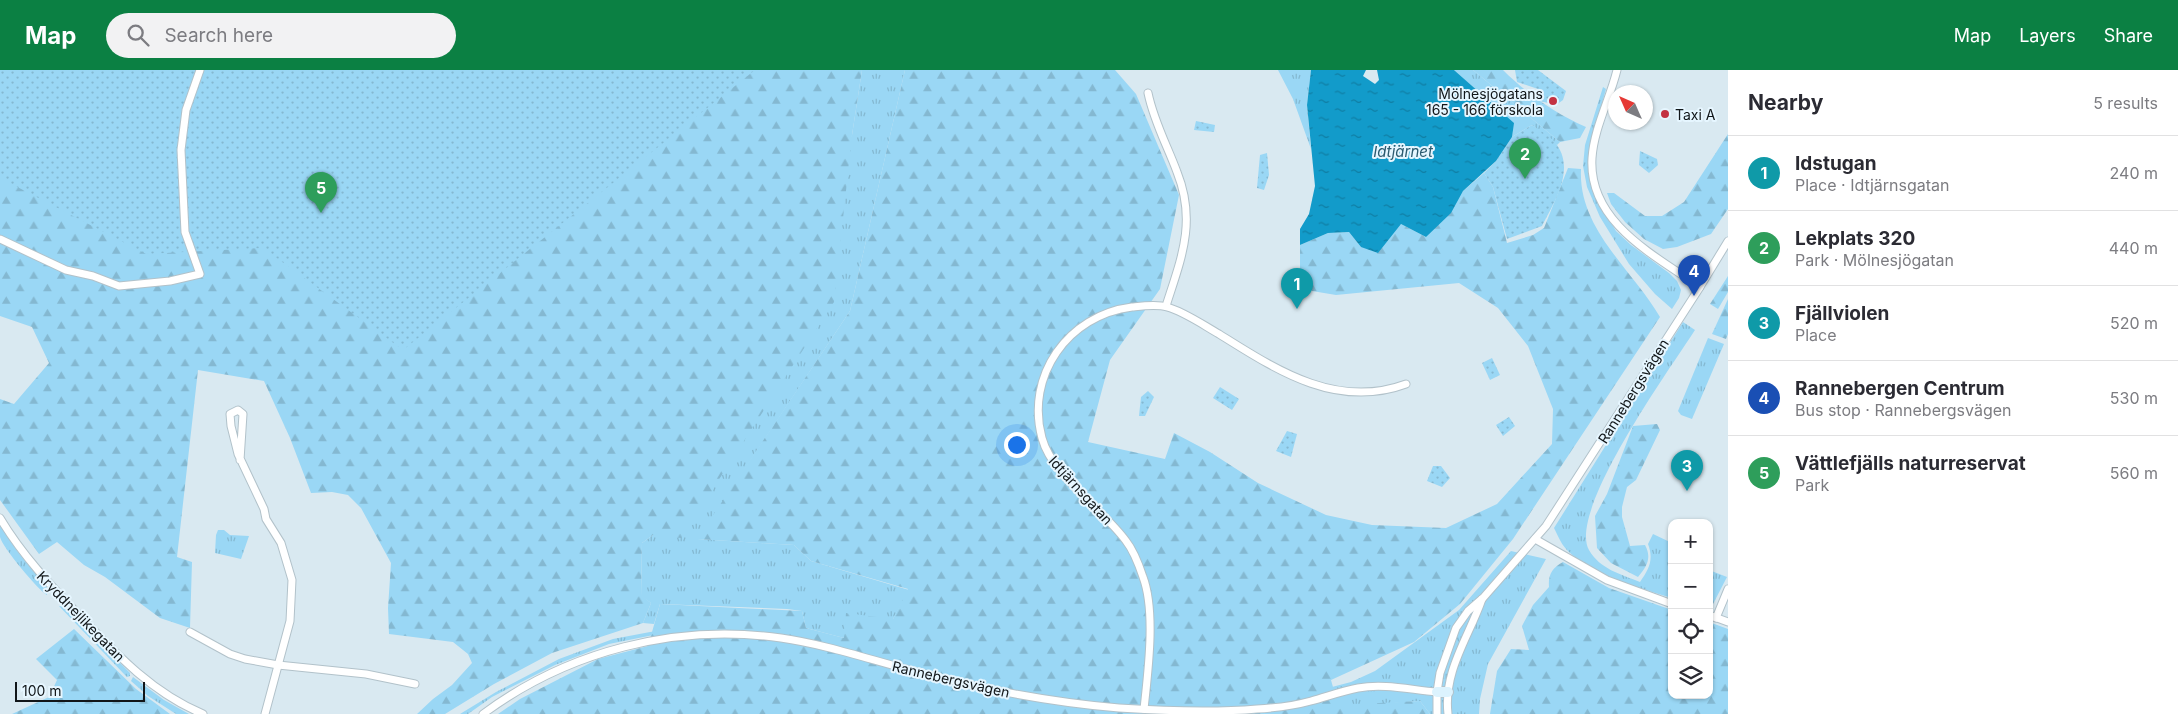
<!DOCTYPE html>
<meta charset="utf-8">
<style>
body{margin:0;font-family:Inter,sans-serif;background:#f2f2f3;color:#2b2b33}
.controls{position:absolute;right:15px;bottom:15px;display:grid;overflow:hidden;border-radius:10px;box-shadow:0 1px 4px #0004}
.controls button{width:45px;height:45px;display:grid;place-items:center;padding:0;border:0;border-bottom:1px solid #e1e1e2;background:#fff;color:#2b2b33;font:25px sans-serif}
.compass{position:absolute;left:1608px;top:15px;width:45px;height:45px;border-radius:50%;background:#fff;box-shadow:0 1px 4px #0004;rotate:315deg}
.scale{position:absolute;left:15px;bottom:12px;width:130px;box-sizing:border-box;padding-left:5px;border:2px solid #111619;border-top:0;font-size:14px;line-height:18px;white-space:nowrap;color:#111619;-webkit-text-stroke:4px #e6f6ff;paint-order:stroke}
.you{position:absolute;left:1016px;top:374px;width:18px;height:18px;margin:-12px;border:4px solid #fff;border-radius:50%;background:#1a73e8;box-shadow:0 0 0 8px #1a73e833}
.badge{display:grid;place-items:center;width:32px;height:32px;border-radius:50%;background:#0b8043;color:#fff;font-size:16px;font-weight:700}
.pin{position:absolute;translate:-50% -41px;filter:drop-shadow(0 1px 2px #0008)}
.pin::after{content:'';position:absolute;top:26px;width:18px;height:15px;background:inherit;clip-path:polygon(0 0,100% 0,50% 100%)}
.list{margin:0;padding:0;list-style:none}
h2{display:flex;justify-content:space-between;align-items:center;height:65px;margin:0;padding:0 20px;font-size:21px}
h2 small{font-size:16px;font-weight:400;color:#7c7c81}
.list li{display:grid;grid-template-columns:32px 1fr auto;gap:15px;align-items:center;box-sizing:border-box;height:75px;padding:0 20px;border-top:1px solid #e1e1e2}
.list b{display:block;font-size:19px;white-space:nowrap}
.list p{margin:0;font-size:16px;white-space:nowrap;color:#7c7c81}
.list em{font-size:16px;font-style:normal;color:#7c7c81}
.icon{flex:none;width:28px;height:28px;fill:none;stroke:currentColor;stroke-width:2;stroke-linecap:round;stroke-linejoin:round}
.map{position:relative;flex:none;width:1728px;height:644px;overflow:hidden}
header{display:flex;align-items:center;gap:30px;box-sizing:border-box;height:70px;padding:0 25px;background:#0b8043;color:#fff}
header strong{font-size:24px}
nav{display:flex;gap:28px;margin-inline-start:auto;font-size:18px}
.search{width:350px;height:45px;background:#f2f2f3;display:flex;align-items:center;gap:12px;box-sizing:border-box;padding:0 18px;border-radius:28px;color:#7c7c81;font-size:19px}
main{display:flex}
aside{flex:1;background:#fff}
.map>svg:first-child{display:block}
.grass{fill:url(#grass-tufts)}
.forest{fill:url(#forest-firs)}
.park{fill:url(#park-dots)}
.water{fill:url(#water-ripples)}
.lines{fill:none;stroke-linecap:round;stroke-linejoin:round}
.street-casing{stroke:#b2c2ca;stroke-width:9}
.secondary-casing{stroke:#b2c2ca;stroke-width:12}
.street{stroke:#fff;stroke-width:7}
.secondary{stroke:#dcf3fe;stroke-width:10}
.poi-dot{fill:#c33242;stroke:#e6f6ff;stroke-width:2}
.labels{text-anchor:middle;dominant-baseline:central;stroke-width:4;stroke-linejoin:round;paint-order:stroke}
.poi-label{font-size:14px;fill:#111619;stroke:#e6f6ff;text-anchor:end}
.street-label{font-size:14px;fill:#111619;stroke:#e6f6ff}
.water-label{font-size:15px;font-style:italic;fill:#2c5b70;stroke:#e6f6ff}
</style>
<header>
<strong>Map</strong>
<div class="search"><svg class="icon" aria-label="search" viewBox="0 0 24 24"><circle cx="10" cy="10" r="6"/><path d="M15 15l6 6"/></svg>Search here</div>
<nav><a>Map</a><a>Layers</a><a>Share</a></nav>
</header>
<main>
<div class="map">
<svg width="1728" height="644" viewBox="0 0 1728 644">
<defs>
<pattern id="grass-tufts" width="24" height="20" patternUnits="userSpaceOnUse" patternTransform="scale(1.25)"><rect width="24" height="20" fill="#9ad7f5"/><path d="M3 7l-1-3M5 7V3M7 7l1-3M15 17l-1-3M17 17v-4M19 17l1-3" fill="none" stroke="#84b8d1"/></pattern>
<pattern id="forest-firs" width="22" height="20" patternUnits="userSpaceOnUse" patternTransform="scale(1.25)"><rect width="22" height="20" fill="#9ad7f5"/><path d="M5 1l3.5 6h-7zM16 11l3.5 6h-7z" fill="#84b8d1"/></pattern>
<pattern id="park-dots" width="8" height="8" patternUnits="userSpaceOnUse" patternTransform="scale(1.25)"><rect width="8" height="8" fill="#9ad7f5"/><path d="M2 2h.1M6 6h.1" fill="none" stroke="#84b8d1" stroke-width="1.8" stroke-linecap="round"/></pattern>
<pattern id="water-ripples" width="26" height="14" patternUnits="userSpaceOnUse" patternTransform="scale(1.25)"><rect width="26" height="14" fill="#129bca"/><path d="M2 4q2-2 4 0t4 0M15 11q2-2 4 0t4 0" fill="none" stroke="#0f7da3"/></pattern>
</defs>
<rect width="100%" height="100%" fill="#d9e9f1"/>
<!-- grass -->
<g class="grass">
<polygon points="862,0 905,0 850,241 698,469 794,475 811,491 909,520 893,549 844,568 806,558 802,541 787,539 660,534 654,554 643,553 651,533 641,526 642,473 653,465 852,65"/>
<polygon points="1278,0 1311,0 1307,35 1311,79 1293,29"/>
<polygon points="1454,0 1473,0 1560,72 1557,75 1532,55 1512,67 1513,53"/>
<polygon points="1603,17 1606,19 1591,73 1598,131 1616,161 1631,175 1669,203 1677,211 1681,220 1679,228 1672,239 1655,224 1629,194 1600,147 1587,117 1583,96 1585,75"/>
<path d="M 1683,252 L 1695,260 C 1672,296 1567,441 1589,480 C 1600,499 1620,504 1640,512 C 1649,499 1654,490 1648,474 L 1653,464 L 1672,473 L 1672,528 C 1641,519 1592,504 1569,482 C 1562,476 1558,466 1554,458 Z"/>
<polygon points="1708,268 1724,274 1692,349 1681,345 1678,341"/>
<path d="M 0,455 L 18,482 L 47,518 L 47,525 C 39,521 2,477 0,467 C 0,464 0,459 0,455 Z"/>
<polygon points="218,460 224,460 230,465 249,466 241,489 215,483 216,465"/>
<polygon points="1511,481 1546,489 1488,594 1480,629 1479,644 1430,644 1420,631 1248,644 1162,644 1290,628 1351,612 1375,601 1459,540"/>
<polygon points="1709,500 1727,507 1712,536 1709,537"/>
<polygon points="59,536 65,537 130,603 130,606 127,607 124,604"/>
<polygon points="703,555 609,574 555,595 492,627 468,644 460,644 496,622 559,589 613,569 650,562"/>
<polygon points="133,607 164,630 189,644 176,644 148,626 131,611"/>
</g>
<!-- forest -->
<g class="forest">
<polygon points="0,0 862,0 852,65 834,232 681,468 653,465 642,473 641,525 651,533 643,553 552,583 494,614 445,644 417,644 433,629 452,615 472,593 468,584 453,572 389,564 388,538 391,493 361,438 348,425 332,422 311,423 290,368 264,311 198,300 177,487 192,492 190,558 160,548 105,507 84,495 57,472 39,484 0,430 0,329 14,334 49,293 32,257 0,246"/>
<path d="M 905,0 L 1115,0 L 1136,24 L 1179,125 L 1160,219 L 1110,290 L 1088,372 L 1165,389 L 1174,363 L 1210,382 L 1258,413 L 1326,445 L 1372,455 L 1446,458 L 1497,434 L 1552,374 L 1553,339 L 1528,276 L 1498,238 L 1459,213 L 1336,225 L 1312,221 L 1300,198 L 1300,175 L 1328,163 L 1349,162 L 1361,177 L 1401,154 L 1426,167 L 1463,121 L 1484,103 L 1493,117 L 1507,173 L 1533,165 L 1544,158 L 1568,98 L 1581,99 C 1578,159 1632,199 1660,247 L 1513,469 L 1460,534 L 1414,572 L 1331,610 L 1338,635 L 1420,631 L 1430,644 L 498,644 L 520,629 L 598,589 L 648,576 L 660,534 L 802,541 L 806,558 L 844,568 L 846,543 L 893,549 L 908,519 L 811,491 L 794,475 L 697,469 L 850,241 Z"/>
<path d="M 1473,0 L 1503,0 C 1527,24 1555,43 1586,57 L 1580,68 L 1560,72 Z"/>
<polygon points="1728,64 1728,139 1711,164 1677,177 1663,179 1644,169 1625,152 1611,134 1607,123 1614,123 1645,146 1662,146 1684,132"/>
<polygon points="1728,206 1728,222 1718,239 1710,234"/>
<polygon points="1728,229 1728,264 1726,269 1712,264"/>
<path d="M 1657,354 L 1660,360 L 1636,410 L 1627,417 L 1622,437 L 1622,447 L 1630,476 L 1645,475 C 1652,488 1647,496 1638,507 L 1611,493 L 1597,478 L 1595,446 L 1607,424 L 1633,356 Z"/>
<path d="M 1563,492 L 1609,518 L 1672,540 L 1672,625 L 1709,625 L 1709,552 L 1728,559 L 1728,644 L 1490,644 L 1497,601 L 1511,579 L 1529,580 L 1522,556 L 1533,535 L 1549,517 C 1548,505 1552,498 1563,492 Z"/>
<polygon points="74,559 136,619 170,644 12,644 49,627 57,610 36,589"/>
</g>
<!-- park -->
<g class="park">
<polygon points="0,0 755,0 403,280 263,178 146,184 0,108"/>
<polygon points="1515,0 1538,0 1566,21 1563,30 1556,35 1540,31 1538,27 1538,19 1517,12"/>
<polygon points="1196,51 1215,55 1214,62 1194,60"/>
<path d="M 1532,55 C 1540,61 1552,67 1557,75 C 1575,101 1554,132 1542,156 L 1507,169 L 1493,117 L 1484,103 L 1496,91 L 1512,67 Z"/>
<polygon points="1640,81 1657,89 1658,95 1649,103 1639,95"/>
<polygon points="1267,83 1269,105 1264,120 1257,118 1260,85"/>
<polygon points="1492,288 1500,305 1490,310 1482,293"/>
<polygon points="1220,317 1239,329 1232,340 1213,328"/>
<polygon points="1148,321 1154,327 1145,346 1139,346 1141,327"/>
<polygon points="1509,347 1515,356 1503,366 1496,355"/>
<polygon points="1287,361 1297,364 1291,387 1276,381"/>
<polygon points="1433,396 1441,396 1450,408 1442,417 1427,411"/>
</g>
<!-- water -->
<polygon class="water" points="1311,0 1366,0 1363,6 1375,14 1379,10 1377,0 1454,0 1514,53 1512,67 1496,91 1463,121 1451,143 1426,167 1401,154 1378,183 1361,177 1349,162 1328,163 1300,175 1300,159 1309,144 1315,116 1307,35"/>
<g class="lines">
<defs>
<g id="street">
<path d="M 1617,0 C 1610,29 1594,58 1592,88 C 1588,153 1656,186 1700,217"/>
<path d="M 1148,23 C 1154,52 1167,75 1177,102 C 1197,152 1181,189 1166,236"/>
<polyline points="0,169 66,200 93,206 119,216 170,211 200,204 185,162 181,80 186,40 200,0"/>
<polyline points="240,390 243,344 238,340 230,344 231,356 238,384 264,439 266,449 281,473 292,510 290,551 265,644"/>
<path d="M 0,448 C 22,485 52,517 82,548 C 118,586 153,623 203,644"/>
<polyline points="1535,469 1607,510 1672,534"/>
<polyline points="1709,545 1728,552"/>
<polyline points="1716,548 1728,519"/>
<polyline points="190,562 230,584 245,589 278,595 366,604 415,614"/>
<path d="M 1144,639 C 1148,601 1156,542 1143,507 C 1139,495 1134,481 1126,471 C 1103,439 1052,406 1042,368 C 1025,306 1068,245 1132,237 C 1142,236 1157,234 1167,237 C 1185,242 1203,255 1219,264 C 1275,299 1336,340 1406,314"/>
<path d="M 483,644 C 568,581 676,553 781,568 C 823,574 865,588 906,599 C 976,618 1047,632 1119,638 C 1165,641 1211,643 1257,639 C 1275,638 1293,636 1311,631 C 1326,627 1342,621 1358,618 C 1384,613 1411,620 1437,622"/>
<polyline points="1437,644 1437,622 1440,603 1456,558 1468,541 1483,528 1546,456 1700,217 1728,171"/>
<path d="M 1448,644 C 1443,601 1469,567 1482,529"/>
</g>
<polyline id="secondary" points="1437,622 1448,622"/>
</defs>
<!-- street casing -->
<use href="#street" class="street-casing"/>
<!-- secondary casing -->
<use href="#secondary" class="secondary-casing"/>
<!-- street -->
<use href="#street" class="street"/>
<!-- secondary -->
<use href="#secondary" class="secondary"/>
</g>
<!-- markers -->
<g class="poi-dot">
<circle cx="1553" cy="31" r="5"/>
<circle cx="1665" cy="44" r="5"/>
</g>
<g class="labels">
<!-- poi labels -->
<g class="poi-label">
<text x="1543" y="23">Mölnesjögatans<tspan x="1543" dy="16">165 - 166 förskola</tspan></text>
<text x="1675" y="44" text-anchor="start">Taxi A</text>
</g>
<!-- street labels -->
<g class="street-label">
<text transform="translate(1633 321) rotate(-58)">Rannebergsvägen</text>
<text transform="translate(1081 420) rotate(48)">Idtjärnsgatan</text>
<text transform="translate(81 546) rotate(46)">Kryddnejlikegatan</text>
<text transform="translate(951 609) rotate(13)">Rannebergsvägen</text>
</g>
<!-- water labels -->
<g class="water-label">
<text x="1403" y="81">Idtjärnet</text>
</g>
</g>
</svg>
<div class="controls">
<button>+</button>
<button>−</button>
<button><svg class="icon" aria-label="locate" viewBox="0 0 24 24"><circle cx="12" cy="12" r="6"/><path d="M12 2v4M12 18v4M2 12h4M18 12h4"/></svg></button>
<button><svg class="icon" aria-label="layers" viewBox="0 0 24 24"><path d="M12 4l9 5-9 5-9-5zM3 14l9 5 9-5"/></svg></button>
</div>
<svg class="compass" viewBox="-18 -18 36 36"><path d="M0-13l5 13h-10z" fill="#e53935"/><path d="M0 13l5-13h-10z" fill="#7c7c81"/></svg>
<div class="scale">100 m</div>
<div class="you"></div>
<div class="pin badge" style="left:1297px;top:239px;background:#0f9aa8">1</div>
<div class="pin badge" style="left:1525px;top:109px;background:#2e9e5b">2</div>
<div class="pin badge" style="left:1687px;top:421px;background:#0f9aa8">3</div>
<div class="pin badge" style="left:1694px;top:226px;background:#1a4fb4">4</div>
<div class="pin badge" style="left:321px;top:143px;background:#2e9e5b">5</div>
</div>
<aside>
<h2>Nearby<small>5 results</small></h2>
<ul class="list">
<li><span class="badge" style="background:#0f9aa8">1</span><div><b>Idstugan</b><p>Place · Idtjärnsgatan</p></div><em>240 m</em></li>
<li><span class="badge" style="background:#2e9e5b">2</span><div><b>Lekplats 320</b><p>Park · Mölnesjögatan</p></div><em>440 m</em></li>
<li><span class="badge" style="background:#0f9aa8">3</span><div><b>Fjällviolen</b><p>Place</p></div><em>520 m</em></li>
<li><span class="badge" style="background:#1a4fb4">4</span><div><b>Rannebergen Centrum</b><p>Bus stop · Rannebergsvägen</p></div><em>530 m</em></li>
<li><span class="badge" style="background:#2e9e5b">5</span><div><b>Vättlefjälls naturreservat</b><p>Park</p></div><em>560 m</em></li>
</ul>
</aside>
</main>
